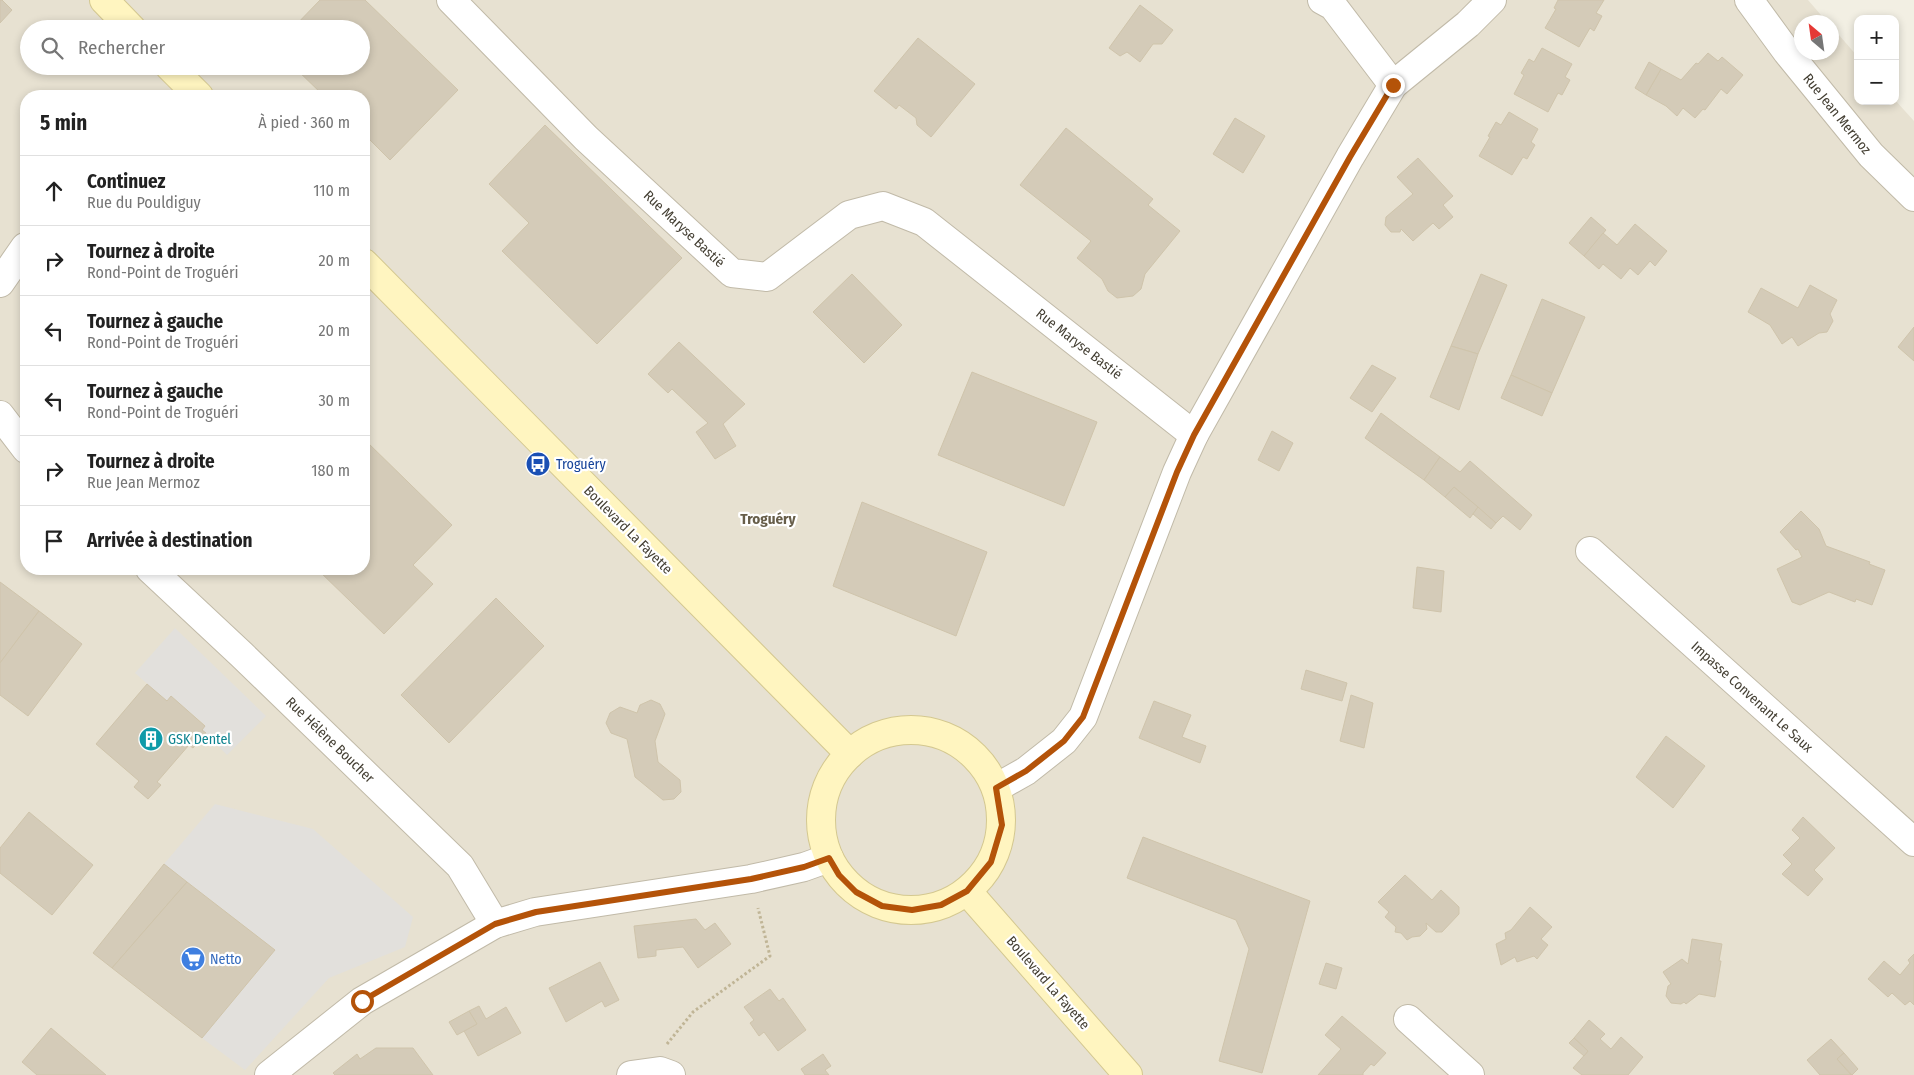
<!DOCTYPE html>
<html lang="fr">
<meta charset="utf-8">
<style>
body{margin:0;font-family:"Fira Sans Condensed",sans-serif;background:#f6f6f6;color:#222}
.controls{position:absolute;right:15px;top:15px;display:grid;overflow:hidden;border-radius:10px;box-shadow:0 2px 8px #0003}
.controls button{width:45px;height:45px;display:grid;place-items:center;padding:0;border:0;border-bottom:1px solid #e0e0e0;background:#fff;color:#222;font:25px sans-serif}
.compass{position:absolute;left:1794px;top:15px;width:45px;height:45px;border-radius:50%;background:#fff;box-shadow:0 2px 8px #0003;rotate:331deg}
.stop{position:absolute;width:15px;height:15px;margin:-11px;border:4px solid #b45309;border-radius:50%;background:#fff}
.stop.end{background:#b45309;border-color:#fff;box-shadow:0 1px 5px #0008}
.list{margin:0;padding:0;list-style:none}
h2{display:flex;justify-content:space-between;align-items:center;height:65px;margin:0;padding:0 20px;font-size:21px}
h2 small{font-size:16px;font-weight:400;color:#767676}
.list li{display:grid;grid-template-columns:32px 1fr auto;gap:15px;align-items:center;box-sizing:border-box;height:70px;padding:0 20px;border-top:1px solid #e0e0e0}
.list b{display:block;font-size:19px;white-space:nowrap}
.list p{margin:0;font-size:16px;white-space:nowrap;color:#767676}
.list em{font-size:16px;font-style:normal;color:#767676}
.icon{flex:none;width:28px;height:28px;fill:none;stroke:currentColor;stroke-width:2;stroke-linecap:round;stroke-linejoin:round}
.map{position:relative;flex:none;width:1914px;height:1075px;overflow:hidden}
.search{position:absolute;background:#fff;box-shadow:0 2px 8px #0003;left:20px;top:20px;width:350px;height:55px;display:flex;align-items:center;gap:12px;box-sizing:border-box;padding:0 18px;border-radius:28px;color:#767676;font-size:19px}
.panel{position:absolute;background:#fff;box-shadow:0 2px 8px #0003;left:20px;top:90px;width:350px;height:485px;border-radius:20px}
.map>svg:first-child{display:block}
.residential{fill:#e7e1d1;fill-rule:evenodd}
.parking{fill:#e2e0dc}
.building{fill:#d4cbb8;stroke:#cfc4ab}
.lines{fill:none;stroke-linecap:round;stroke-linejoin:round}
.street-casing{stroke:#c1baa8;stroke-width:30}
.secondary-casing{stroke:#d4c890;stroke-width:30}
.path{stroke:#c0b596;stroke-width:3;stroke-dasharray:2.5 2.5;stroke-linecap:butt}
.street{stroke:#fff;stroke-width:28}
.secondary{stroke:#fff5c0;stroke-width:28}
.route{stroke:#b45309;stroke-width:6}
.labels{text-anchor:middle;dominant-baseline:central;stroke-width:4.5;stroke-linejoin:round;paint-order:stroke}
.street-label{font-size:14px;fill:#443f33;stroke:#fff}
.transit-label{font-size:14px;fill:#164399;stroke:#fff;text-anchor:start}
.culture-label{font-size:14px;fill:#0d838f;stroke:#fff;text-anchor:start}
.shop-label{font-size:14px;fill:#366cbe;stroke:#fff;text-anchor:start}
.neighbourhood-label{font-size:15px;font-weight:bold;fill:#675e4a;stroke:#fff}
</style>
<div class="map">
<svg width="1914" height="1075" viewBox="0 0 1914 1075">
<rect width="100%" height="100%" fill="#f2efe3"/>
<!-- residential -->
<path class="residential" d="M 0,0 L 1808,0 L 1827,22 L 1802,22 L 1802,52 L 1832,52 L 1832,27 L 1858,57 L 1858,101 L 1895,101 L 1895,100 L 1914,121 L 1914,1075 L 0,1075 ZM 29,29 L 361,29 L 361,66 L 29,66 ZM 26,96 L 364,96 L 364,569 L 26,569 Z"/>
<!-- parking -->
<g class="parking">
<polygon points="175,628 266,716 227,755 202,730 205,725 172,697 167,701 135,673"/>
<polygon points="215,804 313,829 413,917 405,947 329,978 245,1070 202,1038 275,950 164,864"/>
</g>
<!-- building -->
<g class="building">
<polygon points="0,0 2,0 12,10 0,23"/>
<polygon points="320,0 365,0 458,90 390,160 364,134 364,96 324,96 293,66 361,66 361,29 292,29"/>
<polygon points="1558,0 1604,0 1596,13 1602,16 1594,31 1590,28 1579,47 1545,28 1556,9 1554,8"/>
<polygon points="1140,5 1173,30 1162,44 1153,44 1140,62 1127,52 1120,56 1109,48"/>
<polygon points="918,38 975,84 931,137 917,125 916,118 899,105 896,109 874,91"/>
<polygon points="1542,48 1572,64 1565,77 1570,80 1562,95 1558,93 1548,112 1514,94 1524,75 1521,73 1529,59 1534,62"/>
<polygon points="1708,53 1718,61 1722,57 1743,75 1727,94 1721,89 1705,110 1703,109 1695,118 1683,108 1677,116 1666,106 1646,95 1661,69 1681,80 1696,63 1698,64"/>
<polygon points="1649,62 1661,69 1646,95 1635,88"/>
<polygon points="1509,112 1538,129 1531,142 1535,145 1527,159 1523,157 1512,175 1479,156 1490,137 1488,136 1496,122 1501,125"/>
<polygon points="1235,118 1265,136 1243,173 1213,154"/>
<polygon points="545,125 682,258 597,344 502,251 529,223 489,184"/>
<polygon points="1066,128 1153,199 1148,205 1180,231 1145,274 1141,289 1133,296 1117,298 1108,291 1102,279 1077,258 1091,241 1020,185"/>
<polygon points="1418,158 1453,196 1443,205 1453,217 1439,229 1433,223 1413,241 1401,229 1400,232 1391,232 1385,225 1386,217 1413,194 1397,177"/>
<polygon points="1591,217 1606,230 1584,256 1569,243"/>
<polygon points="1635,224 1667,251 1655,266 1650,261 1638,275 1630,268 1621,279 1603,264 1599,269 1584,256 1603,233 1617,245"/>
<polygon points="852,274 902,325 864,363 813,312"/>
<polygon points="1481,274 1507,285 1478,354 1451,346"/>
<polygon points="1810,285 1837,300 1830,314 1833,321 1827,332 1819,333 1798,346 1792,337 1782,344 1770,325 1748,312 1761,288 1798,308"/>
<polygon points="1542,299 1585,317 1552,393 1511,375"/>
<polygon points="1914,327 1914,361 1898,347"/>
<polygon points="679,342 745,404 723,424 736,446 715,459 696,432 708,423 672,389 668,393 648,374"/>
<polygon points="1451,346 1478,354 1459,410 1430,397"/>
<polygon points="1372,365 1396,378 1372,412 1350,398"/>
<polygon points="972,372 1097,422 1064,506 938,455"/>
<polygon points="1511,375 1552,393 1542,416 1501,398"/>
<polygon points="1381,413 1440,457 1424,480 1365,438"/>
<polygon points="1272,431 1293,443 1279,471 1258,460"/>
<polygon points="367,442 452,525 413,565 433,584 384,634 317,569 364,569 364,446"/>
<polygon points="1440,457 1460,472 1470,461 1532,515 1520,530 1503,516 1496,523 1454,487 1445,497 1424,480"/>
<polygon points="1454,487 1478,507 1470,518 1445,497"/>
<polygon points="862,502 987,552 956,636 833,586"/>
<polygon points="1478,507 1496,523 1491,529 1473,514"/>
<polygon points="1801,511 1819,529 1826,546 1870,562 1869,564 1885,570 1872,605 1856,599 1855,602 1829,592 1800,605 1792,602 1777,569 1802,557 1798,549 1796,550 1780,532"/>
<polygon points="1417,567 1444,571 1441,612 1413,608"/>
<polygon points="0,582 39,611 0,663"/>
<polygon points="496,598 544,646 449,743 401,695"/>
<polygon points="39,611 82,644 28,716 0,695 0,663"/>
<polygon points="1306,670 1347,683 1342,701 1301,689"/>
<polygon points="147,684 167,701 171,696 205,726 202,730 206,733 193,748 189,745 157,782 161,785 148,799 134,787 139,781 96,744"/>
<polygon points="1351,695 1373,703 1364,748 1340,741"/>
<polygon points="651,700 660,704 665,714 655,741 658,762 680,780 681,792 674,799 663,800 635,777 627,739 611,733 606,723 610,713 620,707 637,713 640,705"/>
<polygon points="1154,701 1191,715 1182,737 1206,746 1200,763 1139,738"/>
<polygon points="1666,736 1705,766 1673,808 1636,777"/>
<polygon points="29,812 93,865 52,915 0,873 0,848"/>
<polygon points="1803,817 1835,848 1814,870 1823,879 1808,896 1782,874 1792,864 1783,855 1800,838 1792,830"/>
<polygon points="1143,837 1310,901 1262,1073 1219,1061 1249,949 1236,920 1127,878"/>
<polygon points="164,864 187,882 112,968 93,953"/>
<polygon points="1405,875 1432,900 1441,890 1459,907 1459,914 1442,932 1436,932 1426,923 1427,929 1420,936 1412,937 1407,940 1401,933 1395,932 1396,927 1385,917 1389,912 1378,902"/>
<polygon points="187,882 275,950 202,1038 112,968"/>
<polygon points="1530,907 1552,927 1541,939 1548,945 1537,959 1534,956 1517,962 1515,957 1501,965 1496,944 1506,939 1505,933 1511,930"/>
<polygon points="696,919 705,930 715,923 731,944 698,968 683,947 656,950 656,956 638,958 634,926"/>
<polygon points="1692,939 1722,944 1719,961 1721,961 1715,997 1699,994 1686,1004 1684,1002 1681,1004 1671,1003 1666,996 1668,986 1671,984 1663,972 1682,959 1688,964"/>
<polygon points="1914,954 1914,1005 1910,1001 1905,1005 1892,993 1888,997 1868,979 1884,961 1900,975 1910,963 1908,960"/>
<polygon points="600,962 619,1000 605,1007 602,1001 566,1022 549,988"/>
<polygon points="1326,963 1342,968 1336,989 1319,984"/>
<polygon points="770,989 779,1001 783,998 806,1030 778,1051 764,1032 759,1036 750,1023 754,1020 744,1007"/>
<polygon points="479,1006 486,1019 506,1007 521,1033 478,1056 464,1031 477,1024 469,1011"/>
<polygon points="469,1011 477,1024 457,1035 449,1022"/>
<polygon points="1342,1016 1386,1053 1374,1066 1371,1064 1363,1073 1363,1075 1318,1075 1341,1049 1325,1035"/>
<polygon points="1589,1020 1605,1034 1600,1039 1611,1049 1621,1037 1643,1057 1628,1075 1582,1075 1573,1068 1588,1051 1574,1038"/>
<polygon points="51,1028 106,1075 37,1075 22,1062"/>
<polygon points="1574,1038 1588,1051 1584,1056 1569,1043"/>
<polygon points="1831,1039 1844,1053 1837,1059 1851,1075 1820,1075 1807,1060"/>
<polygon points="376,1048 413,1048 433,1075 335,1075 333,1073 357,1054 360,1059"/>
<polygon points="1844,1053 1858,1069 1852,1075 1837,1059"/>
<polygon points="823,1054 831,1066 825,1070 829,1075 805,1075 801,1069"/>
</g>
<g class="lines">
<defs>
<g id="street">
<polyline points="451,0 586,138 732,273 767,277 849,215 883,206 924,222 1194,435"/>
<polyline points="1322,0 1333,6 1393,85"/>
<polyline points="1749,0 1787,52 1871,155 1914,197"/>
<polyline points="0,283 25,247"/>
<polyline points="0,415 26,449"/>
<polyline points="1590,551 1914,842"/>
<polyline points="150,569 242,655 460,866 495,924"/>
<polyline points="996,788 1026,771 1064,741 1083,717 1177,472 1194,435 1350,157 1393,85 1468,24 1492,0"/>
<polyline points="1408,1019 1470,1075"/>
<polyline points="269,1075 362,1001 495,924 535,912 751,879 804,867 829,858"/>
<polyline points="631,1075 660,1071 671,1075"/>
</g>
<g id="secondary">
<polyline points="104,0 132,29"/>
<polyline points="169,66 199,96"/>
<polyline points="364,263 850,754"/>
<circle cx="911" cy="820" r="90"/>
<polyline points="967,891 1128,1075"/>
</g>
</defs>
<!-- street casing -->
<use href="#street" class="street-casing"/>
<!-- secondary casing -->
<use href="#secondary" class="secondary-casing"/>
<!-- path -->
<polyline class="path" points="667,1044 693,1012 770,956 758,908"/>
<!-- street -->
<use href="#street" class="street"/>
<!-- secondary -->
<use href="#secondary" class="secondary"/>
</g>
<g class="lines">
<!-- route -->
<polyline class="route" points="362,1001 495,924 536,912 751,879 804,867 829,858 839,875 856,892 882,906 912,910 941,905 967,891 991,862 1002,825 996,788 1026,771 1064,741 1083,717 1177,472 1194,435 1350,157 1393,85"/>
</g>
<!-- icons -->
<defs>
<symbol id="bus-disc" viewBox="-11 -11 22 22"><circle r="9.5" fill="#1a4fb4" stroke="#fff"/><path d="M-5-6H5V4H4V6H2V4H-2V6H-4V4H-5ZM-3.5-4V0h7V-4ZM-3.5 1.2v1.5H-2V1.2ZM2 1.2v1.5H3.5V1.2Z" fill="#fff"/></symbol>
<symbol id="building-disc" viewBox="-11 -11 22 22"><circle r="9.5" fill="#0f9aa8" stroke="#fff"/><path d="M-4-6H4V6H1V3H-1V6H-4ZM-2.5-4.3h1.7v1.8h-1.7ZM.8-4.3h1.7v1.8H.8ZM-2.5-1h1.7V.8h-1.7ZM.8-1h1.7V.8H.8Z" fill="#fff"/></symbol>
<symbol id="supermarket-disc" viewBox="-11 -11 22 22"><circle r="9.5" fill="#3f7fe0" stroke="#fff"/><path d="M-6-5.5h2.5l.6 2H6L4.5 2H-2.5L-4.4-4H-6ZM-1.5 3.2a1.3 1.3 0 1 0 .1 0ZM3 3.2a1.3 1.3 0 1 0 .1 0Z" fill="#fff"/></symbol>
</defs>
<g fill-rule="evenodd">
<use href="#bus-disc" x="524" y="450" width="28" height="28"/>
<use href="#building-disc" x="137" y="725" width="28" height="28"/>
<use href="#supermarket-disc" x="179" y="945" width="28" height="28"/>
</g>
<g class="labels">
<!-- street labels -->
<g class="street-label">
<text transform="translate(1837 114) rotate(51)">Rue Jean Mermoz</text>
<text transform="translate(684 229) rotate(43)">Rue Maryse Bastié</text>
<text transform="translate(1079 344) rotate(38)">Rue Maryse Bastié</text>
<text transform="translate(628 530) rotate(45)">Boulevard La Fayette</text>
<text transform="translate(1752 697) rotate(42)">Impasse Convenant Le Saux</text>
<text transform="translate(330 740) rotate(44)">Rue Hélène Boucher</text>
<text transform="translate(1048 983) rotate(49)">Boulevard La Fayette</text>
</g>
<!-- transit labels -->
<g class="transit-label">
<text x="556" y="464">Troguéry</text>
</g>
<!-- culture labels -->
<g class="culture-label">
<text x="168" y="739">GSK Dentel</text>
</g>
<!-- shop labels -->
<g class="shop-label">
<text x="210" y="959">Netto</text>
</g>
<!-- neighbourhood labels -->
<g class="neighbourhood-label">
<text x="768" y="519">Troguéry</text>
</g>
</g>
</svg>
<div class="controls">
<button>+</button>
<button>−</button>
</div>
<svg class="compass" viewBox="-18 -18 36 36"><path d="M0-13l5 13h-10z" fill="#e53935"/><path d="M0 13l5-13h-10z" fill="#767676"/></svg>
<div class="stop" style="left:362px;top:1001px"></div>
<div class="stop end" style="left:1393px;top:85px"></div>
<div class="search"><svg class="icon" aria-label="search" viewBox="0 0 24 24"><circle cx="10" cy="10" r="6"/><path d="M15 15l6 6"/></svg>Rechercher</div>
<section class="panel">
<h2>5 min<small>À pied · 360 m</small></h2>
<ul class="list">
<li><svg class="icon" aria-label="ahead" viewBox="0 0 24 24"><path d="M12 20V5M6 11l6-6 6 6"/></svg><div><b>Continuez</b><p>Rue du Pouldiguy</p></div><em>110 m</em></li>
<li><svg class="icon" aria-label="right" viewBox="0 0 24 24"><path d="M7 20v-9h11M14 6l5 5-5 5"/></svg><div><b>Tournez à droite</b><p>Rond-Point de Troguéri</p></div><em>20 m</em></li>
<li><svg class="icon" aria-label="left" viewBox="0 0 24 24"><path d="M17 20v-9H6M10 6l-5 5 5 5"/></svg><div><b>Tournez à gauche</b><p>Rond-Point de Troguéri</p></div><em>20 m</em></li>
<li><svg class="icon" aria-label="left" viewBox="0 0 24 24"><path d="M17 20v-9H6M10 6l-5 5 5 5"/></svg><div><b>Tournez à gauche</b><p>Rond-Point de Troguéri</p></div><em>30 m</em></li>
<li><svg class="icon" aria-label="right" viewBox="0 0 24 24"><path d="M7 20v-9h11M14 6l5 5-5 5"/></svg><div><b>Tournez à droite</b><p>Rue Jean Mermoz</p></div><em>180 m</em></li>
<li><svg class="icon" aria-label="arrive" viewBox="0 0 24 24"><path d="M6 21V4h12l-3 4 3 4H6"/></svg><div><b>Arrivée à destination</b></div></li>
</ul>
</section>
</div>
